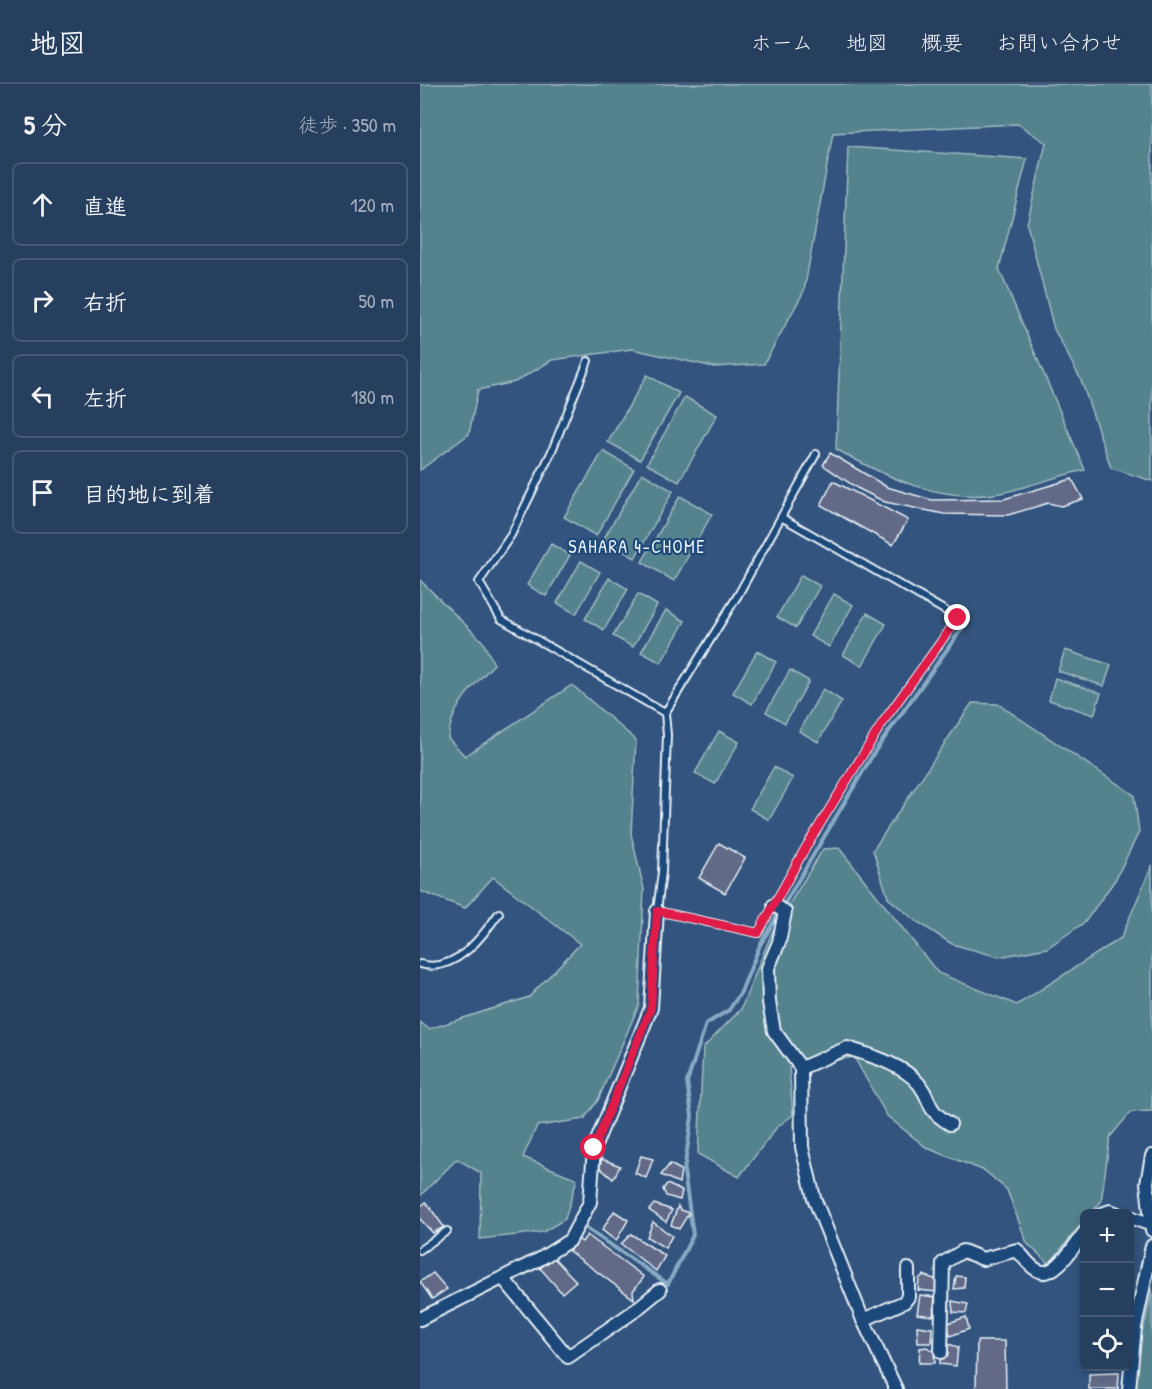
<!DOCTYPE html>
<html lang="ja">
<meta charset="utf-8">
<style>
body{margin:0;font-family:"Patrick Hand","Klee One",sans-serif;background:#324a67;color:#f1f3f6}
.controls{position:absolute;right:18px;bottom:18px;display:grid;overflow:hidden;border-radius:9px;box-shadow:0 3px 9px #0003}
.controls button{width:54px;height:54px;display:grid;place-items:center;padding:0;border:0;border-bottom:2px solid #425873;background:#263f5e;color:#f1f3f6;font:30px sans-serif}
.stop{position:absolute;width:18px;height:18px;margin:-14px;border:4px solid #e11d48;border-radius:50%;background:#fff}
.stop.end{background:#e11d48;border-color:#fff;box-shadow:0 2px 6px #0008}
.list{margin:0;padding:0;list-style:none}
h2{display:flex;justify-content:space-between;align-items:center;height:78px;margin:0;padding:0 24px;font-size:26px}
h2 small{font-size:20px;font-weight:400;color:#a4afbc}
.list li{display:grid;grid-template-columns:39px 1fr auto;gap:18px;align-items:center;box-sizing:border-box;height:84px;margin:0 12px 12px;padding:0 12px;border:2px solid #425873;border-radius:9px}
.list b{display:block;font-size:22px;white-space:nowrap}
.list em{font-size:20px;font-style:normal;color:#a4afbc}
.icon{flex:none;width:33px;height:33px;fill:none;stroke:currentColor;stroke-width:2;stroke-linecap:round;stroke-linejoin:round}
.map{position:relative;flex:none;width:732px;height:1305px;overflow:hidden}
header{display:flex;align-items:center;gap:36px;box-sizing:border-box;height:84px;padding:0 30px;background:#263f5e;border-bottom:2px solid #425873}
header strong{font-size:28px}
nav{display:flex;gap:33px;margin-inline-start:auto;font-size:21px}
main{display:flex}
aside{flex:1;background:#263f5e}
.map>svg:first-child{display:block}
.green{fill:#55838d;stroke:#9ebac2;stroke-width:1.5}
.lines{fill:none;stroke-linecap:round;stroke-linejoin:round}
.stream{stroke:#87abc4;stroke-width:4}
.building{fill:#626a87;stroke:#e8f1f8;stroke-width:1.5}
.lane-casing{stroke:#e8f1f8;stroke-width:10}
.street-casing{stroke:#e8f1f8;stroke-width:16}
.lane{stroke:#1f4a7a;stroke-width:6}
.street{stroke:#1f4a7a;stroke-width:12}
.route{stroke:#e11d48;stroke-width:8}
.labels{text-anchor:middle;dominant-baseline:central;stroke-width:4.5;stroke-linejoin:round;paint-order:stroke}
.neighbourhood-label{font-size:18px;letter-spacing:1.5px;fill:#e8f1f8;stroke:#1f4a7a}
</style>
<header>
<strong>地図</strong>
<nav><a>ホーム</a><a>地図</a><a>概要</a><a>お問い合わせ</a></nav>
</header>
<main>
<aside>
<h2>5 分<small>徒歩 · 350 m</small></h2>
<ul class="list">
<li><svg class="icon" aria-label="ahead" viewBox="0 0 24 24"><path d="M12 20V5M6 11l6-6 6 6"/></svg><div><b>直進</b></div><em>120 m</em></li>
<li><svg class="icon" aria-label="right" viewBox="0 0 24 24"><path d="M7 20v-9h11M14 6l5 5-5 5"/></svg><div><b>右折</b></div><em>50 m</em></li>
<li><svg class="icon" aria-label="left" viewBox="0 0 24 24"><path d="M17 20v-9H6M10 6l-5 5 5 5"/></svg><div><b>左折</b></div><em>180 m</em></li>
<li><svg class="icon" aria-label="arrive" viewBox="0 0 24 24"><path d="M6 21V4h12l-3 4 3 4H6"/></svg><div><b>目的地に到着</b></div></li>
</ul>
</aside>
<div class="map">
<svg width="732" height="1305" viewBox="0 0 732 1305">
<rect width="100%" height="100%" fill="#33547e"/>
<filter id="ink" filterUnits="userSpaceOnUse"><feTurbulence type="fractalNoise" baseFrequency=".0167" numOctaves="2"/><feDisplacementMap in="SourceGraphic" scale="12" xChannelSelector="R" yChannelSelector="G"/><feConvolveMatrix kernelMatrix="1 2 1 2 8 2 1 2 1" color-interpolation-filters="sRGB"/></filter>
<g filter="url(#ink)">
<!-- green -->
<g class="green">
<polygon points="0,0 732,0 732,397 691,384 661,296 634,245 607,140 626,59 598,40 413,49 384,207 344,280 294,283 212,265 132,276 95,298 58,306 49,350 0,386"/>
<path d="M 428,63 L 607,75 L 579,185 L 665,386 C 636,392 609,403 581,409 C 522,420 465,393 416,365 Z"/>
<polygon points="227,291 259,309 220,376 188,358"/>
<polygon points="265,313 297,331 259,398 227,380"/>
<polygon points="183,367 214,385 176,452 144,433"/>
<polygon points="222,389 253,407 215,474 183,456"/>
<polygon points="260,412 292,430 254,497 222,478"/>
<polygon points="131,460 150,471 126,512 107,501"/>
<polygon points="161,477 180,488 156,530 137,519"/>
<polygon points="381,491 400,502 376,544 357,533"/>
<polygon points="189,494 208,505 184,546 165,535"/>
<path d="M 0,496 L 63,558 L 74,580 C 52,604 32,620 28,654 L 45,672 L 152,601 L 216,656 L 211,750 L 224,805 L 219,921 L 178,1016 L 164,1035 L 117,1042 L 103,1073 L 157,1095 L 145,1135 L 123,1148 L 60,1155 L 61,1089 L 37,1075 L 0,1112 L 0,938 L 9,945 L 109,913 L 160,860 L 73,793 L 45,824 L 0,807 Z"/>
<polygon points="218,510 237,521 213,563 193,552"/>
<polygon points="414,510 433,521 409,563 390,552"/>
<polygon points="246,526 265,537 241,579 221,568"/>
<polygon points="447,529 466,540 442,582 423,571"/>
<polygon points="645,566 691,581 684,602 638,587"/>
<polygon points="337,567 356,578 332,620 313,609"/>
<polygon points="370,586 389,597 365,639 346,628"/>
<polygon points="635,594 681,609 674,631 629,616"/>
<polygon points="403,605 422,617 398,658 379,647"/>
<polygon points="552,619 578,620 714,711 719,748 695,796 665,838 627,864 579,873 532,860 496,837 468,814 453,766"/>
<polygon points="299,647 319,658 295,700 275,689"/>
<polygon points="354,683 373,694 349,736 330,725"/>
<polygon points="419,764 518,889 597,921 701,854 732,781 732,1027 711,1028 690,1053 681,1118 671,1129 664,1130 664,1137 629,1180 607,1159 587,1106 565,1087 507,1064 467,1032 434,973 369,984 373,1031 357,1043 319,1093 278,1070 283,964 321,925 352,848 403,765"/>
<polygon points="732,1206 732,1305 703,1305 726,1235"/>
</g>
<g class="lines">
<!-- stream -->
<polyline class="stream" points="166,1144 248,1200 273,1151 264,1087 272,1032 267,998 286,940 309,926 321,908 340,861 455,667 548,536"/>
</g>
<!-- building -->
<g class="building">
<polygon points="410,369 467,403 512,416 584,415 652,395 663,415 641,422 628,419 588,431 524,430 465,418 437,404 403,381"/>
<polygon points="413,397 488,436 473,461 401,421"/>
<polygon points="299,759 325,774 305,809 279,794"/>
<polygon points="221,1072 233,1075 226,1094 215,1089"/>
<polygon points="182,1075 200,1082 193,1095 179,1083"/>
<polygon points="250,1080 261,1086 259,1099 241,1091"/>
<polygon points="247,1100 262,1107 260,1116 246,1112 243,1105"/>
<polygon points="6,1118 24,1143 13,1149 0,1135 0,1123"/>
<polygon points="234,1120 252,1126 246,1138 229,1126"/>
<polygon points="258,1122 260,1126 269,1129 259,1145 251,1141"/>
<polygon points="194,1127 208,1136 196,1157 182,1146"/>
<polygon points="233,1138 252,1152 245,1164 227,1153"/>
<polygon points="211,1150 245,1172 236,1187 201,1160"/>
<polygon points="167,1151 224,1193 213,1207 214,1215 149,1167 158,1155 162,1158"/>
<polygon points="134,1174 156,1197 142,1209 120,1184"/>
<polygon points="13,1189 27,1205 12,1215 0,1198"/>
<polygon points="503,1191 517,1196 517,1208 498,1206 499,1195"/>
<polygon points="536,1192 545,1193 544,1204 534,1205"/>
<polygon points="500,1211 515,1213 513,1232 497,1230"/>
<polygon points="532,1217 548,1220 546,1229 533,1228"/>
<polygon points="546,1233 549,1245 530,1252 528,1239"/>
<polygon points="497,1242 512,1244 511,1259 498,1259"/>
<polygon points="557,1257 585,1257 586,1305 556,1305"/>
<polygon points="528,1260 538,1263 536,1282 520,1280 520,1272 527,1273"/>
<polygon points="507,1263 514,1268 515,1279 499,1279 500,1264"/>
<polygon points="699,1289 698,1305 669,1305 669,1290"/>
</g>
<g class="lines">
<defs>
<g id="lane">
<polyline points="168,277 131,369 91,451 59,498 81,535 245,629"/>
<polyline points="361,433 538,534 463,638 386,763 338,849 237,827 242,788 247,651 245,629 318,511 396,370"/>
<path d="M 0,880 C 35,890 62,853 79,829"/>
<polyline points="0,1166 27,1147"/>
</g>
<g id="street">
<path d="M 354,821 L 365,828 L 359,858 L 348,884 L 349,918 L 354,947 L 381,984 L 427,964 C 450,971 484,981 499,1000 C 514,1020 504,1024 530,1040"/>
<polyline points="381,984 382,1063 394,1114 443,1236 476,1305"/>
<polyline points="732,1072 727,1099 732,1146"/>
<polyline points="682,1130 690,1127 698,1130"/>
<polyline points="710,1133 732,1141"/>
<polyline points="83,1194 148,1273 213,1228 240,1206"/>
<polyline points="0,1235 120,1175 150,1156 170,1118 174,1064 231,924 237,827"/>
<polyline points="443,1236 484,1218 488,1213 488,1185"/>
<path d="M 521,1268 L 523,1179 L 543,1167 L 563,1175 L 597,1166 C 603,1172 609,1182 617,1186 C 634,1197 655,1160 664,1149"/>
<polyline points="709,1305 715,1243 732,1162"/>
</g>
</defs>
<!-- lane casing -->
<use href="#lane" class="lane-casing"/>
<!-- street casing -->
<use href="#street" class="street-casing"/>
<!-- lane -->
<use href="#lane" class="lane"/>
<!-- street -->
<use href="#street" class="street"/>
</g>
</g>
<g class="lines" filter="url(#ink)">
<!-- route -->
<polyline class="route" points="174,1064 231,924 237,827 338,849 386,763 463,638 538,534"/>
</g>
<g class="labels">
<!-- neighbourhood labels -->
<g class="neighbourhood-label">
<text x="217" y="462">SAHARA 4-CHOME</text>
</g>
</g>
</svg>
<div class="controls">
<button>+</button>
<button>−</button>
<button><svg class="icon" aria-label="locate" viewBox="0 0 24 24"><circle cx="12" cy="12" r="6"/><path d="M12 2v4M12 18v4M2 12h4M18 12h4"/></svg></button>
</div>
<div class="stop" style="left:174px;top:1064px"></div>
<div class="stop end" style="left:538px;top:534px"></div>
</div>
</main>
